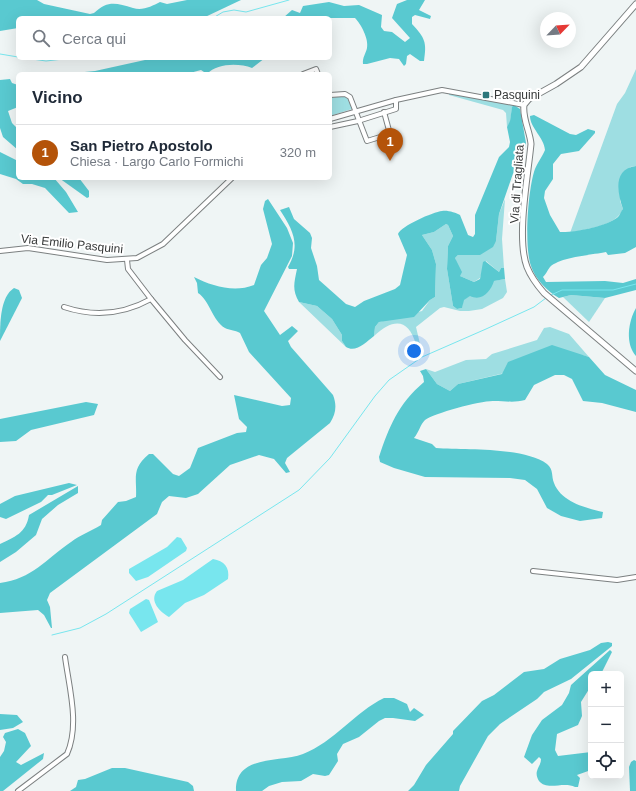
<!DOCTYPE html>
<html lang="it">
<meta charset="utf-8">
<style>
body{margin:0;font-family:Arial,sans-serif;background:#f2f2f3;color:#1f2937}
.controls{position:absolute;right:12px;bottom:12px;display:grid;overflow:hidden;border-radius:6px;box-shadow:0 4px 16px #0002}
.controls button{width:36px;height:36px;display:grid;place-items:center;padding:0;border:0;border-bottom:1px solid #e0e1e3;background:#fff;color:#1f2937;font:20px sans-serif}
.compass{position:absolute;left:540px;top:12px;width:36px;height:36px;border-radius:50%;background:#fff;box-shadow:0 4px 16px #0002;rotate:65deg}
.you{position:absolute;left:414px;top:351px;width:14px;height:14px;margin:-10px;border:3px solid #fff;border-radius:50%;background:#1a73e8;box-shadow:0 0 0 6px #1a73e833}
.badge{display:grid;place-items:center;width:26px;height:26px;border-radius:50%;background:#b45309;color:#fff;font-size:13px;font-weight:700}
.pin{position:absolute;translate:-50% -33px;filter:drop-shadow(0 1px 2px #0008)}
.pin::after{content:'';position:absolute;top:21px;width:14px;height:12px;background:inherit;clip-path:polygon(0 0,100% 0,50% 100%)}
.list{margin:0;padding:0;list-style:none}
h2{display:flex;justify-content:space-between;align-items:center;height:52px;margin:0;padding:0 16px;font-size:17px}
h2 small{font-size:13px;font-weight:400;color:#747a83}
.list li{display:grid;grid-template-columns:26px 1fr auto;gap:12px;align-items:center;box-sizing:border-box;height:56px;padding:0 16px;border-top:1px solid #e0e1e3}
.list b{display:block;font-size:15px;white-space:nowrap}
.list p{margin:0;font-size:13px;white-space:nowrap;color:#747a83}
.list em{font-size:13px;font-style:normal;color:#747a83}
.icon{flex:none;width:22px;height:22px;fill:none;stroke:currentColor;stroke-width:2;stroke-linecap:round;stroke-linejoin:round}
.map{position:relative;flex:none;width:636px;height:791px;overflow:hidden}
.search{position:absolute;background:#fff;box-shadow:0 4px 16px #0002;left:16px;top:16px;width:316px;height:44px;display:flex;align-items:center;gap:10px;box-sizing:border-box;padding:0 14px;border-radius:6px;color:#747a83;font-size:15px}
.panel{position:absolute;background:#fff;box-shadow:0 4px 16px #0002;left:16px;top:72px;width:316px;height:108px;border-radius:6px}
.map>svg:first-child{display:block}
.green{fill:#9edee2}
.forest{fill:#59c9d0}
.water{fill:#78e6ee}
.lines{fill:none;stroke-linecap:round;stroke-linejoin:round}
.stream{stroke:#78e6ee;stroke-width:1}
.minor-casing{stroke:#7c8081;stroke-width:6}
.tertiary-casing{stroke:#7c8081;stroke-width:7}
.minor{stroke:#fff;stroke-width:4}
.tertiary{stroke:#fff;stroke-width:5}
.poi-dot{fill:#2e787c;stroke:#fff;stroke-width:1.5}
.labels{text-anchor:middle;dominant-baseline:central;stroke-width:4;stroke-linejoin:round;paint-order:stroke}
.poi-label{font-size:12px;fill:#363838;stroke:#fff;text-anchor:start}
.street-label{font-size:12px;fill:#363838;stroke:#fff}
</style>
<div class="map">
<svg width="636" height="791" viewBox="0 0 636 791">
<rect width="100%" height="100%" fill="#eff5f5"/>
<!-- green -->
<g class="green">
<path d="M 636,69 L 636,166 L 630,167 L 620,201 L 623,209 C 615,227 588,228 570,233 L 617,104 L 625,93 Z"/>
<polygon points="449,93 514,105 512,108 510,122 507,127 506,113 503,110 449,95"/>
<polygon points="344,96 349,100 352,109 330,116 330,98"/>
<polygon points="505,199 502,239 504,268 501,268 499,272 486,261 480,278 474,282 460,276 455,258 458,255 496,241 499,214"/>
<path d="M 446,224 L 448,225 L 453,236 L 448,246 L 447,269 L 453,306 L 457,309 L 462,308 L 463,300 L 493,281 L 505,279 L 507,292 L 503,298 L 482,309 L 469,311 L 460,311 L 444,307 L 440,308 L 416,327 L 420,344 L 416,345 C 409,318 393,318 374,336 L 375,327 L 379,322 L 422,311 L 430,300 L 435,297 L 436,264 L 432,250 L 422,235 L 434,232 Z"/>
<polygon points="571,295 605,298 589,322 563,297"/>
<polygon points="299,302 317,306 332,319 342,335 342,341 346,347"/>
<polygon points="550,327 569,334 589,357 582,355 458,384 450,391 437,384 426,369 435,372 466,360 486,359 492,354 537,340 544,328"/>
</g>
<!-- forest -->
<g class="forest">
<path d="M 0,0 L 37,0 L 44,4 L 90,14 L 94,13 C 108,0 116,3 133,8 C 143,11 152,6 160,2 L 167,4 L 187,0 L 241,0 L 203,18 L 18,18 L 18,28 L 0,31 Z"/>
<path d="M 407,0 L 425,0 L 419,10 L 431,16 L 430,19 L 415,15 L 412,17 L 412,24 C 425,38 427,42 424,61 L 420,61 L 410,54 L 407,56 L 406,64 L 404,66 L 399,59 L 390,58 L 367,64 L 363,64 C 362,58 366,53 367,48 C 369,39 361,24 355,18 L 283,18 L 292,10 L 300,13 L 303,6 L 329,2 L 344,6 L 359,5 L 382,15 L 381,27 L 384,31 L 392,32 L 405,42 L 410,38 L 392,18 L 397,4 Z"/>
<path d="M 154,58 L 265,58 L 252,68 C 239,63 217,63 207,74 L 201,70 L 186,74 L 64,74 L 95,71 Z"/>
<polygon points="10,79 12,83 18,85 18,107 8,111 12,123 18,129 18,150 3,137 0,128 0,80"/>
<path d="M 514,105 L 520,109 L 526,143 L 524,154 L 516,165 L 499,214 L 496,241 L 493,247 L 480,255 L 458,255 L 455,258 L 462,272 L 460,276 L 474,282 L 480,279 L 483,262 L 485,261 L 499,272 L 501,268 L 504,268 L 505,279 L 494,281 C 491,291 482,302 470,296 L 464,300 L 462,308 L 457,309 L 453,306 L 447,269 L 448,246 L 453,236 L 448,225 L 446,224 L 434,232 L 422,235 L 432,250 L 436,264 L 435,297 L 430,300 L 414,317 L 379,322 L 375,327 L 374,336 C 366,342 356,353 346,347 L 342,341 L 342,335 L 332,319 L 317,306 L 299,302 C 292,290 294,283 297,269 L 289,269 L 288,267 C 301,245 293,230 280,210 L 289,207 L 294,219 L 310,233 L 312,238 L 311,248 L 317,266 L 319,280 L 346,304 L 355,307 L 364,301 L 395,289 L 400,285 L 407,255 L 398,234 C 401,226 433,212 442,211 C 448,210 456,213 460,215 L 468,235 L 473,237 L 475,234 L 475,215 L 499,157 L 509,147 L 510,142 L 507,127 L 510,121 L 512,107 Z"/>
<path d="M 534,115 L 570,134 L 576,135 L 588,129 L 595,131 L 595,133 L 579,151 L 561,154 L 553,164 L 553,179 L 545,191 L 544,198 L 550,215 L 560,232 C 573,233 608,226 618,217 C 620,215 621,211 623,209 C 617,192 613,169 636,166 L 636,247 L 625,253 L 608,255 L 606,252 C 592,255 560,257 550,267 C 547,271 546,274 543,277 L 546,282 L 605,281 L 623,283 L 636,279 L 636,290 L 605,298 L 571,295 L 559,298 C 547,291 535,279 531,266 C 524,246 528,192 534,172 C 536,165 542,157 545,150 C 544,137 530,128 530,116 Z"/>
<polygon points="0,152 18,161 18,178 54,178 66,192 78,212 69,213 45,188 32,184 23,184 16,179 0,174"/>
<polygon points="59,178 79,178 89,191 89,197 87,198"/>
<path d="M 268,199 L 287,228 L 293,243 L 292,256 L 264,311 L 280,335 L 292,326 L 298,331 L 288,341 L 291,347 L 333,395 C 337,405 336,414 330,423 L 287,458 L 285,463 L 290,472 L 286,473 L 274,459 L 259,455 L 230,465 L 198,494 L 186,498 L 169,496 L 162,502 L 157,514 L 50,593 L 47,600 L 50,607 L 52,628 L 51,628 L 44,615 L 38,610 L 0,613 L 0,583 C 32,579 46,559 71,542 C 80,535 91,531 101,525 L 102,520 L 118,502 L 126,501 L 136,497 C 137,478 131,469 149,454 L 153,454 L 173,474 L 179,476 L 190,468 L 198,448 L 237,433 L 246,432 L 247,427 L 239,419 L 234,395 L 282,406 L 290,405 L 291,398 L 249,352 L 240,333 C 235,330 229,330 225,328 C 212,320 210,301 198,293 L 197,283 L 194,277 C 212,286 234,293 254,285 L 261,265 L 267,258 L 272,244 L 263,209 L 265,201 Z"/>
<path d="M 14,288 L 19,290 L 22,298 L 0,341 C 0,323 0,297 14,288 Z"/>
<path d="M 636,308 L 636,356 C 625,344 628,322 636,308 Z"/>
<path d="M 552,345 L 589,357 L 605,375 L 636,390 L 636,412 L 602,403 L 583,401 L 572,379 L 564,375 L 555,375 L 534,385 L 525,400 C 514,403 505,401 494,401 C 483,400 434,413 425,420 C 420,425 419,432 414,438 L 432,444 L 436,448 C 465,450 524,447 547,464 C 554,470 551,476 554,483 C 561,502 586,508 603,512 L 602,518 L 580,521 L 561,516 L 547,508 L 537,489 L 525,480 L 510,478 L 425,477 L 394,468 L 380,462 L 379,457 C 389,427 398,404 424,382 L 423,376 L 420,371 L 426,369 L 437,384 L 450,391 L 458,384 L 502,374 L 508,362 Z"/>
<polygon points="86,402 98,404 94,415 31,430 16,441 0,442 0,419"/>
<polygon points="69,483 77,485 52,495 48,495 41,502 6,519 0,517 0,504 15,496"/>
<path d="M 78,486 L 78,493 L 58,505 L 42,519 L 36,535 L 16,552 L 0,562 L 0,544 C 15,537 26,533 29,515 Z"/>
<polygon points="608,642 612,643 612,646 571,679 544,692 537,699 500,724 488,736 460,786 459,791 408,791 414,785 426,765 453,734 453,731 482,701 494,695 524,672 544,669 560,659 590,650 601,643"/>
<path d="M 610,650 L 612,652 L 601,674 L 591,674 L 591,686 L 581,702 L 582,716 L 578,725 L 557,734 L 555,750 L 558,756 L 591,752 L 591,770 L 577,775 L 580,778 L 578,787 L 575,787 C 564,781 547,791 539,781 C 537,778 536,774 537,771 C 538,767 541,764 541,759 L 539,757 L 532,764 L 524,757 L 532,735 L 542,720 L 562,705 L 569,693 L 571,685 Z"/>
<path d="M 384,698 L 394,698 L 407,704 L 410,712 L 414,708 L 424,715 L 415,721 L 393,718 L 385,718 L 379,721 L 359,737 L 343,744 L 337,754 L 338,761 L 329,775 L 325,776 L 313,774 L 301,781 L 282,782 L 269,786 L 262,791 L 236,791 C 235,754 280,763 303,754 C 334,742 355,712 384,698 Z"/>
<polygon points="0,714 17,715 23,722 13,728 0,730"/>
<polygon points="18,729 25,733 31,746 16,762 21,765 44,753 43,759 3,791 0,791 0,757 4,751 6,742 3,737 5,733"/>
<polygon points="634,760 636,761 636,791 630,791 629,767 631,762"/>
<polygon points="112,768 125,768 188,782 193,786 194,791 70,791 76,787 78,780 85,779"/>
</g>
<!-- water -->
<g class="water">
<polygon points="177,537 181,538 187,548 186,551 148,577 136,581 129,573 129,569 167,547"/>
<path d="M 213,559 C 224,561 230,567 228,579 L 204,595 L 185,603 L 169,617 C 160,612 149,601 157,591 L 183,580 Z"/>
<polygon points="146,599 149,600 158,622 141,632 129,613 130,609"/>
</g>
<g class="lines">
<!-- stream -->
<g class="stream">
<polyline points="213,18 223,12 234,10 246,12 289,0"/>
<polyline points="0,54 18,57"/>
<polyline points="25,58 46,61 72,58"/>
<polyline points="551,295 562,290 613,290 636,284"/>
<polyline points="52,635 80,628 106,614 299,490 330,458 375,396 389,380 422,357 486,329 534,307 546,298"/>
</g>
<defs>
<g id="minor">
<polyline points="303,74 316,69 318,74"/>
<polyline points="330,95 345,94 350,97 367,141 390,134 384,112"/>
<polyline points="330,119 396,100 442,90 524,105"/>
<polyline points="330,127 358,121 396,109 396,100"/>
<polyline points="0,251 28,248 107,260 137,258 163,244 232,178"/>
<polyline points="127,260 128,269 151,299 185,340 220,377"/>
<path d="M 64,307 C 94,317 124,314 151,299"/>
<polyline points="533,571 617,580 636,577"/>
<path d="M 18,791 L 67,754 C 80,725 69,687 65,657"/>
</g>
<path id="tertiary" d="M 636,4 L 581,67 L 556,84 L 529,99 L 524,105 C 522,118 530,131 531,144 C 528,176 516,238 527,267 C 531,277 537,285 544,293 L 636,371"/>
</defs>
<!-- minor casing -->
<use href="#minor" class="minor-casing"/>
<!-- tertiary casing -->
<use href="#tertiary" class="tertiary-casing"/>
<!-- minor -->
<use href="#minor" class="minor"/>
<!-- tertiary -->
<use href="#tertiary" class="tertiary"/>
</g>
<!-- markers -->
<rect class="poi-dot" x="482" y="91" width="8" height="8" rx="2"/>
<g class="labels">
<!-- poi labels -->
<g class="poi-label">
<text x="494" y="95">Pasquini</text>
</g>
<!-- street labels -->
<g class="street-label">
<text transform="translate(517 184) rotate(-86)">Via di Tragliata</text>
<text transform="translate(72 244) rotate(6)">Via Emilio Pasquini</text>
</g>
</g>
</svg>
<div class="controls">
<button>+</button>
<button>−</button>
<button><svg class="icon" aria-label="locate" viewBox="0 0 24 24"><circle cx="12" cy="12" r="6"/><path d="M12 2v4M12 18v4M2 12h4M18 12h4"/></svg></button>
</div>
<svg class="compass" viewBox="-18 -18 36 36"><path d="M0-13l5 13h-10z" fill="#e53935"/><path d="M0 13l5-13h-10z" fill="#747a83"/></svg>
<div class="you"></div>
<div class="pin badge" style="left:390px;top:161px">1</div>
<div class="search"><svg class="icon" aria-label="search" viewBox="0 0 24 24"><circle cx="10" cy="10" r="6"/><path d="M15 15l6 6"/></svg>Cerca qui</div>
<section class="panel">
<h2>Vicino<small></small></h2>
<ul class="list">
<li><span class="badge">1</span><div><b>San Pietro Apostolo</b><p>Chiesa · Largo Carlo Formichi</p></div><em>320 m</em></li>
</ul>
</section>
</div>
